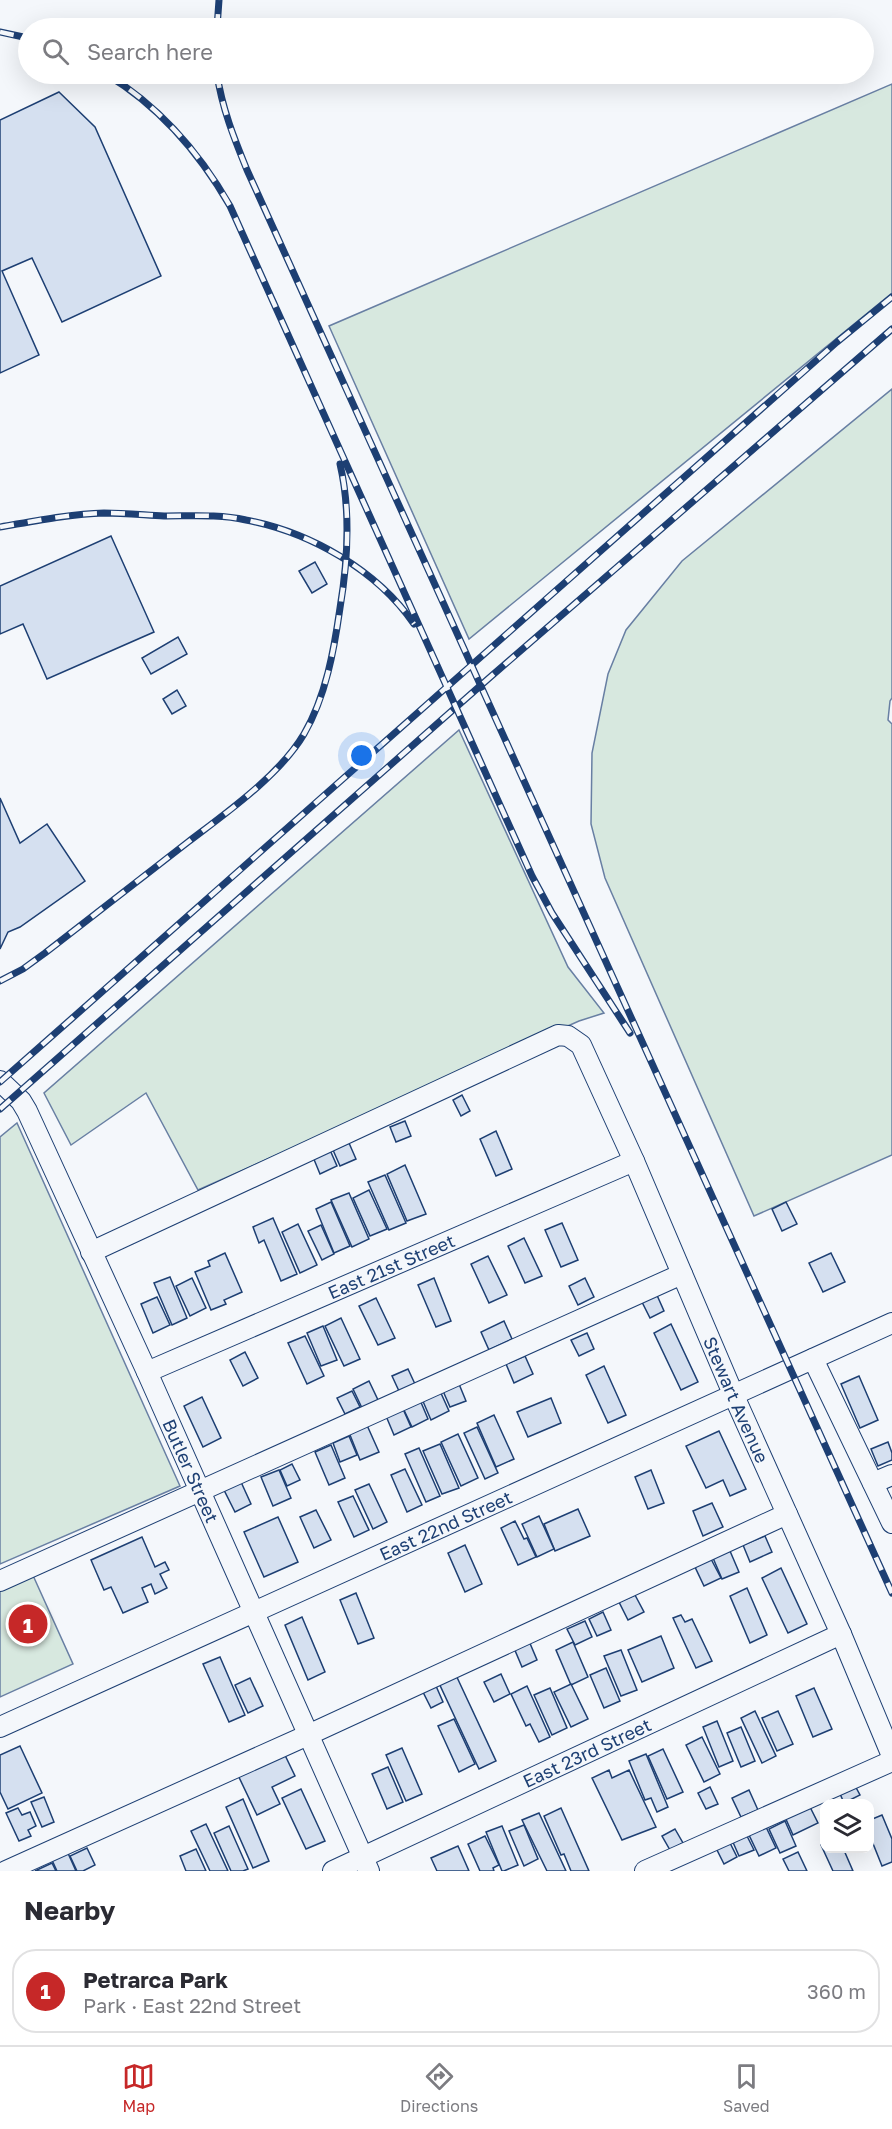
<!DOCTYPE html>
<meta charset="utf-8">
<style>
body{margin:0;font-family:"Golos Text",sans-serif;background:#f7f7f7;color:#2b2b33}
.controls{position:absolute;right:18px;bottom:18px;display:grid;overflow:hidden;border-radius:12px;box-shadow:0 6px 24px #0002}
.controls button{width:54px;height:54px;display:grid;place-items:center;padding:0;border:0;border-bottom:2px solid #e1e1e2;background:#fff;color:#2b2b33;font:30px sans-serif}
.you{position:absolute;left:362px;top:756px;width:21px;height:21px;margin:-15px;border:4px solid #fff;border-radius:50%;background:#1a73e8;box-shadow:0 0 0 9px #1a73e833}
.badge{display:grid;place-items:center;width:39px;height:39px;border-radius:50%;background:#c62828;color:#fff;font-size:20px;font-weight:700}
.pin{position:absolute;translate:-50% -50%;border:3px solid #fff;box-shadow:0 2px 6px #0006}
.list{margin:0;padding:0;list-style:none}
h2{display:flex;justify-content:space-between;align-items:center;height:78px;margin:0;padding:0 24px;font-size:26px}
h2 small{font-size:20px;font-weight:400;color:#7c7c81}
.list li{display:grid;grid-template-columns:39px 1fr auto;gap:18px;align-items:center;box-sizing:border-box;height:84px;margin:0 12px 12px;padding:0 12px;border:2px solid #e1e1e2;border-radius:24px}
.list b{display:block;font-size:22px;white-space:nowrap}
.list p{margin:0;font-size:20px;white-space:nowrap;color:#7c7c81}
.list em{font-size:20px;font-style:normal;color:#7c7c81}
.icon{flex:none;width:33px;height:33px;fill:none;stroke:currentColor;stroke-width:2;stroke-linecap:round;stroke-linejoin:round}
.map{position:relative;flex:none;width:892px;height:1871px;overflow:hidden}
.search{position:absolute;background:#fff;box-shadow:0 6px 24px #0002;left:18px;right:18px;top:18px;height:66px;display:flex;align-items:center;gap:15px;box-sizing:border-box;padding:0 21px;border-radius:33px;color:#7c7c81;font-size:22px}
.sheet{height:174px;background:#fff}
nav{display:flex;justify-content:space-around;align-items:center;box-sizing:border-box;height:84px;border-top:2px solid #e1e1e2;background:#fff;font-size:16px;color:#7c7c81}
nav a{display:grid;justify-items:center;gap:3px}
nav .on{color:#c62828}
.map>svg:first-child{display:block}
.green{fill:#d7e8df;stroke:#687fa3;stroke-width:1.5}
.building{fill:#d5e0f0;stroke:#1d3f73;stroke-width:1.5}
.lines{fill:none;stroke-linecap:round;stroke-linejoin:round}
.minor-casing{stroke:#1d3f73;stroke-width:22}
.minor{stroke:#f4f7fb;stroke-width:20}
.rail-casing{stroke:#1d3f73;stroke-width:7}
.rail{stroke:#f4f7fb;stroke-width:4.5;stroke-dasharray:14;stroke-linecap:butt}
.labels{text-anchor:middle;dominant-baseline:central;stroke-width:4.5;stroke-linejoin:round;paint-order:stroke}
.street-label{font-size:18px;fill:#1d3f73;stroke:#f4f7fb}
</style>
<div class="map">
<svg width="892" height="1871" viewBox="0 0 892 1871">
<rect width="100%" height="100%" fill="#f4f7fb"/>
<!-- green -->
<g class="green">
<polygon points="892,84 892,293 469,639 329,326"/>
<polygon points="892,389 892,698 890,701 888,720 892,724 892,1155 754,1216 605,878 591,824 592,753 608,674 626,630 682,561"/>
<polygon points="459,730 568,967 604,1013 579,1021 198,1190 146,1093 71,1145 44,1093"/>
<polygon points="17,1123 180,1486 0,1564 0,1137"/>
<polygon points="31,1571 73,1664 0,1697 0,1585"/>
</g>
<!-- building -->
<g class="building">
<polygon points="59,92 95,127 161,276 62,322 32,258 2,271 39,355 0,373 0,120"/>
<polygon points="111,536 154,632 47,679 23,624 0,634 0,586"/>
<polygon points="315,562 327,584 312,593 299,571"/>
<polygon points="178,637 187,654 151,674 142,658"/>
<polygon points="177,690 186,706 172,714 163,699"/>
<polygon points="0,798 20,843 47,824 85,881 20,927 8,932 0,949"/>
<polygon points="462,1095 470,1111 461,1116 453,1100"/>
<polygon points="405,1121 411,1136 396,1142 390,1127"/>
<polygon points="496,1131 512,1169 496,1176 480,1139"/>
<polygon points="349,1143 356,1159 340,1166 333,1150"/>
<polygon points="330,1150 337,1166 320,1174 313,1157"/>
<polygon points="405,1165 426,1214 407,1221 387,1174"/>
<polygon points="385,1175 406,1223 389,1230 368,1182"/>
<polygon points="369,1190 387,1229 370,1236 353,1198"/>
<polygon points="349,1193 369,1239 352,1247 331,1200"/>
<polygon points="331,1202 350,1246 334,1253 316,1209"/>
<polygon points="786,1202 797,1224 782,1231 772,1209"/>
<polygon points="273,1218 297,1274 281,1281 264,1240 259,1243 253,1227"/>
<polygon points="562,1223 578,1260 561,1267 545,1230"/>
<polygon points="298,1224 317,1265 300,1273 282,1232"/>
<polygon points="321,1225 334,1254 322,1260 308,1231"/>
<polygon points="524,1238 542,1276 525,1283 508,1246"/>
<polygon points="225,1253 242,1292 224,1300 226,1304 211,1310 195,1272 210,1266 208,1261"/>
<polygon points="831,1253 845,1282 823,1292 809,1263"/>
<polygon points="488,1256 507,1295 489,1303 471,1264"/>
<polygon points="170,1277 187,1318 172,1325 154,1283"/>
<polygon points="192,1278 206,1308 190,1316 176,1286"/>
<polygon points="434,1278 451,1321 436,1327 418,1285"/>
<polygon points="585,1278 594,1297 578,1305 569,1286"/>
<polygon points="656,1293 664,1311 650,1318 641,1300"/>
<polygon points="157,1297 170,1325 153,1333 141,1304"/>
<polygon points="376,1298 395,1338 378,1345 359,1306"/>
<polygon points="341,1318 360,1359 344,1366 325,1326"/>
<polygon points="504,1321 512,1339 489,1350 481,1332"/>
<polygon points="671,1324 698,1382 681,1390 654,1333"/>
<polygon points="323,1326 337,1360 321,1366 307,1333"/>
<polygon points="587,1333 594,1349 579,1356 571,1340"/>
<polygon points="305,1336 324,1376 307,1384 288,1343"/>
<polygon points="245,1352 258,1378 243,1386 230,1360"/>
<polygon points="525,1356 533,1374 514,1383 506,1364"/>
<polygon points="604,1366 626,1415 608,1423 586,1375"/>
<polygon points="408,1369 415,1384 399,1391 392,1376"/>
<polygon points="859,1376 878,1420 860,1428 841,1384"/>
<polygon points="369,1381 378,1400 362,1408 353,1389"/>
<polygon points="459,1384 466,1401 450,1407 443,1391"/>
<polygon points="352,1391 360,1407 345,1414 337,1398"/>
<polygon points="440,1391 449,1411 431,1420 422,1399"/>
<polygon points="202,1397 221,1438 203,1447 184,1406"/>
<polygon points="551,1398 561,1423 528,1437 517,1412"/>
<polygon points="420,1400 428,1419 412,1427 403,1408"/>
<polygon points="403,1409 411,1427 394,1435 386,1416"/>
<polygon points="494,1415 514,1459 496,1467 477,1423"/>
<polygon points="366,1423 379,1452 360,1460 348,1430"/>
<polygon points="477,1427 498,1473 485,1479 464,1433"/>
<polygon points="719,1431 746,1489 730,1496 723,1480 706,1488 686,1446"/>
<polygon points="458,1434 478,1478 461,1486 441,1442"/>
<polygon points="349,1436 357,1455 340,1462 333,1443"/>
<polygon points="888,1442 892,1453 892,1460 878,1466 871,1449"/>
<polygon points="440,1444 459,1488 442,1494 423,1451"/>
<polygon points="331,1445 345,1478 329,1485 315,1452"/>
<polygon points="419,1448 440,1496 426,1502 405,1454"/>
<polygon points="292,1464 300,1480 287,1486 280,1470"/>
<polygon points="405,1469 422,1505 407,1512 391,1475"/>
<polygon points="279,1470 291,1498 273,1506 261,1477"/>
<polygon points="651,1470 664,1503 648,1509 635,1477"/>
<polygon points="241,1482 251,1504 235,1512 224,1490"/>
<polygon points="369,1484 387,1522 373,1529 355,1490"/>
<polygon points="353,1496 369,1530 354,1537 338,1502"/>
<polygon points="712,1503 723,1527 703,1536 693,1511"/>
<polygon points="578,1509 590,1536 555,1551 544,1524"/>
<polygon points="316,1510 331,1540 314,1548 300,1517"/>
<polygon points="539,1516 554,1549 537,1557 522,1524"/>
<polygon points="278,1517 298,1562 264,1577 244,1532"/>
<polygon points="515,1521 524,1539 527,1538 536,1557 518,1565 501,1528"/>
<polygon points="765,1536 772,1552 750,1562 743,1545"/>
<polygon points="142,1537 155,1567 165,1562 169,1570 160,1574 167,1588 155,1594 151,1584 142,1588 148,1602 123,1613 111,1587 104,1590 91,1560"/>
<polygon points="465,1545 482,1584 465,1592 448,1553"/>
<polygon points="730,1551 739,1572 722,1579 713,1558"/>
<polygon points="711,1559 721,1578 704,1586 695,1567"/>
<polygon points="781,1568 807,1624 788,1633 762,1578"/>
<polygon points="747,1588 767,1635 750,1643 730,1596"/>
<polygon points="356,1593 374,1638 358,1644 340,1600"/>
<polygon points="635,1595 644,1612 628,1620 619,1602"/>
<polygon points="603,1612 611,1630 597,1636 589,1619"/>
<polygon points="681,1615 685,1622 692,1619 712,1661 696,1668 673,1618"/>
<polygon points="302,1617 325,1672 308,1680 285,1625"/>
<polygon points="585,1621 592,1637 575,1645 567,1629"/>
<polygon points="661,1636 674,1668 642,1682 628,1650"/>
<polygon points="529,1641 537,1660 522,1667 514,1648"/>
<polygon points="573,1642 588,1677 571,1685 556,1650"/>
<polygon points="621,1650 637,1690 621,1696 604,1656"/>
<polygon points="220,1657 245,1715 229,1722 203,1664"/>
<polygon points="606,1668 620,1701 604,1708 590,1675"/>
<polygon points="455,1673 496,1761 479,1769 438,1681"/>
<polygon points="501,1674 510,1694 494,1702 484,1682"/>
<polygon points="250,1678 263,1706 248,1713 235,1685"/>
<polygon points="571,1684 588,1719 571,1727 554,1692"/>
<polygon points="436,1686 443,1702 431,1708 423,1692"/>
<polygon points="527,1686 550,1737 539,1742 530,1724 526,1726 511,1694"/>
<polygon points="550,1688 567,1728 552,1735 534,1695"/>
<polygon points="814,1688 832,1729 813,1737 796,1696"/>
<polygon points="755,1711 776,1756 762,1763 741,1718"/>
<polygon points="778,1711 793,1744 777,1751 762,1718"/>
<polygon points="454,1719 475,1764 459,1772 438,1726"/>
<polygon points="717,1721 733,1761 719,1767 703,1727"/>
<polygon points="741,1727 755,1761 741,1767 727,1733"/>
<polygon points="702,1737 720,1774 704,1782 686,1745"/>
<polygon points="20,1746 42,1793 8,1809 0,1792 0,1755"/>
<polygon points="402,1748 422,1794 406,1801 386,1755"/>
<polygon points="282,1749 295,1776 272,1787 280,1804 257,1815 236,1771"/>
<polygon points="663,1749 683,1792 667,1799 648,1756"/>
<polygon points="646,1754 668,1807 657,1812 651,1798 645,1800 629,1761"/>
<polygon points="388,1767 403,1802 387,1809 372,1774"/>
<polygon points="609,1770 612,1778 629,1770 656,1827 622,1840 592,1778"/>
<polygon points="853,1782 860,1795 844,1803 838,1789"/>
<polygon points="710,1787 718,1804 706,1809 698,1793"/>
<polygon points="301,1789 325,1841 306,1849 282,1798"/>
<polygon points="749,1790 758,1810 741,1817 732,1798"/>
<polygon points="44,1797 54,1822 42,1827 31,1802"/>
<polygon points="243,1799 269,1861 253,1868 226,1807"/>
<polygon points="809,1805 818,1823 793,1835 785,1817"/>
<polygon points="18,1808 22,1815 30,1812 36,1826 28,1830 31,1836 19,1841 6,1813"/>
<polygon points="561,1808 589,1871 571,1871 564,1854 561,1855 544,1816"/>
<polygon points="539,1813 566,1871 547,1871 522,1820"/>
<polygon points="882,1815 892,1839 892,1862 882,1866 870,1836 870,1820"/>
<polygon points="785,1821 796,1846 780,1853 769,1829"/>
<polygon points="206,1824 228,1871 210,1871 191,1831"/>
<polygon points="524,1825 538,1859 524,1866 509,1831"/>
<polygon points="229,1826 248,1869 243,1871 231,1871 214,1833"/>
<polygon points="502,1826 518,1865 504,1871 502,1871 486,1832"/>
<polygon points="766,1827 776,1848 759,1856 749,1835"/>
<polygon points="675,1829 683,1843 670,1850 662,1836"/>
<polygon points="746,1834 754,1850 739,1856 732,1840"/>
<polygon points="485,1836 499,1865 493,1868 494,1871 480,1871 468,1844"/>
<polygon points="729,1841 737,1857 724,1864 716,1848"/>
<polygon points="824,1844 824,1848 843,1848 853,1871 833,1871 821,1845"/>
<polygon points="458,1846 469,1871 437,1871 431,1858"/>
<polygon points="87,1848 95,1865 83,1871 77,1871 70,1856"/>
<polygon points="196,1849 206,1871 186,1871 180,1856"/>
<polygon points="67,1851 76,1871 57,1871 51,1858"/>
<polygon points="798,1852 807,1871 789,1871 783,1859"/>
<polygon points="52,1863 56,1871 35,1871"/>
</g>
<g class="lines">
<defs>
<g id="minor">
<path id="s1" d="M 0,1081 L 21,1101 L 27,1111 L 147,1372 L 369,1871"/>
<path id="s2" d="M 91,1252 L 558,1035 L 568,1036 L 581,1045 L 634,1161 L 734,1396 L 841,1634 L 892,1756"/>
<polyline points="813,1359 892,1523"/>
<path id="s3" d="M 147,1372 L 634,1161"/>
<polyline points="873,1483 892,1475"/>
<polyline points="0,1581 682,1274"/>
<path id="s4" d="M 0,1727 L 892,1323"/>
<polyline points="6,1871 308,1735 787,1514"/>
<path id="s5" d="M 333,1871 L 841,1634"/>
<polyline points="645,1871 892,1761"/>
</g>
</defs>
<!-- minor casing -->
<use href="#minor" class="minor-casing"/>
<!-- minor -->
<use href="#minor" class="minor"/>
<defs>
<g id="rail">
<polyline points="217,28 219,0"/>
<polyline points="0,32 28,38"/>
<path d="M 106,74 C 159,106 199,152 230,206 L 532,876 L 552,913 L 630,1033"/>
<path d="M 217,74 C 222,108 234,138 247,170 L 892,1593"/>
<path d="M 0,527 C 35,521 69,514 104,513 C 124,513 144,515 164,516 C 192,516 219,514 246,520 C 310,532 377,570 414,624"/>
<path d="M 0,981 L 23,969 L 45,953 C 93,916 140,879 188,842 C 226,813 280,775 304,734 C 326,696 334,650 340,608 C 348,560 351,511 340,464"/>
<polyline points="0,1082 837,342 892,297"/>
<polyline points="0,1109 488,679 892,329"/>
</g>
</defs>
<!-- rail casing -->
<use href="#rail" class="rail-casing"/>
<!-- rail -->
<use href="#rail" class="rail"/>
</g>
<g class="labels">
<!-- street labels -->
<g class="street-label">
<text stroke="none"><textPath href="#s3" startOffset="266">East 21st Street</textPath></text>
<text stroke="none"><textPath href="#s2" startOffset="928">Stewart Avenue</textPath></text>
<text stroke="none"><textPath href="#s1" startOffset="436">Butler Street</textPath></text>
<text stroke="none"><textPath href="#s4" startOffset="489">East 22nd Street</textPath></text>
<text stroke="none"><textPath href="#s5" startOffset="280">East 23rd Street</textPath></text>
</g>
</g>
</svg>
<div class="controls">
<button><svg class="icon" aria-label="layers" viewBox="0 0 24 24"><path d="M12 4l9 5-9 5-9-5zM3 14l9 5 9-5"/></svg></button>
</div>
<div class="you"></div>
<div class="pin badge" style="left:28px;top:1624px">1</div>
<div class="search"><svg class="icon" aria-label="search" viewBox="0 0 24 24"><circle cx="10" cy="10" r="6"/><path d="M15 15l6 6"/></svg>Search here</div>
</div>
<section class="sheet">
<h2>Nearby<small></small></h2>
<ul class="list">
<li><span class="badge">1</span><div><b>Petrarca Park</b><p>Park · East 22nd Street</p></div><em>360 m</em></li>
</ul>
</section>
<nav>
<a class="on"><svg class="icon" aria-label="map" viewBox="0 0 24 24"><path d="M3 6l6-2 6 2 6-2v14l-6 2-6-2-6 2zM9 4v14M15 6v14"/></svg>Map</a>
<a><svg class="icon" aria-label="directions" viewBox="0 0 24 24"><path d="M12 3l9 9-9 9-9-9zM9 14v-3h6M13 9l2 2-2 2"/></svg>Directions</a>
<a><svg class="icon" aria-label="saved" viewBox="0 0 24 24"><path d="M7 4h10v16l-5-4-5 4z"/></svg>Saved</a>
</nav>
